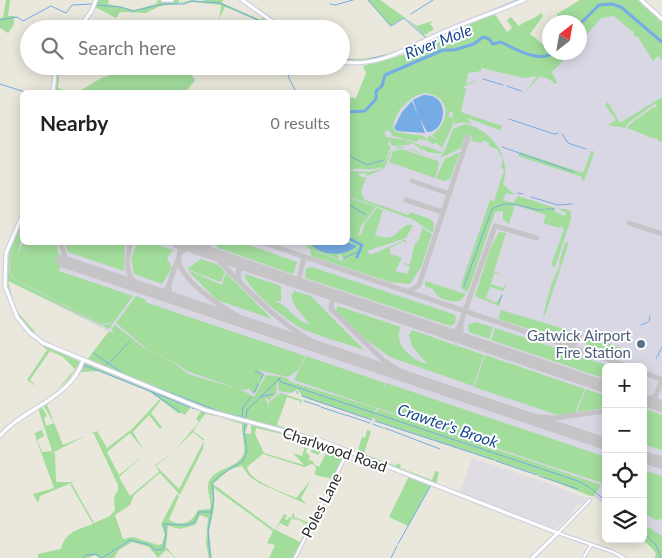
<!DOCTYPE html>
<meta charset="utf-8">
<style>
body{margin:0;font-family:Lato,sans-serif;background:#f6f6f6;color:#222}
.controls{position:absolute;right:15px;bottom:15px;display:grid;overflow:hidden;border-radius:8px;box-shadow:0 2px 12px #0003}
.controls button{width:45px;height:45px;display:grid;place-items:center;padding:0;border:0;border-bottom:1px solid #e0e0e0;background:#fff;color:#222;font:25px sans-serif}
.compass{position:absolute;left:542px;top:15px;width:45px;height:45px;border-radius:50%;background:#fff;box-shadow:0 2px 12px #0003;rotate:31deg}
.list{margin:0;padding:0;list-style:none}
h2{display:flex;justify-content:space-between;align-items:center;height:65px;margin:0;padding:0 20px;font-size:21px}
h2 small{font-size:16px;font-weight:400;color:#767676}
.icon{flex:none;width:28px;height:28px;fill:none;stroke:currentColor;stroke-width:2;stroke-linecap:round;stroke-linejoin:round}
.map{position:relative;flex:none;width:662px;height:558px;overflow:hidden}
.search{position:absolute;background:#fff;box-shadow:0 2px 12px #0003;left:20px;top:20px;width:330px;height:55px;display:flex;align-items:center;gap:12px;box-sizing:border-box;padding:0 18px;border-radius:28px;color:#767676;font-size:19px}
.panel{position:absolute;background:#fff;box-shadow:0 2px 12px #0003;left:20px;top:90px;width:330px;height:155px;border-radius:8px}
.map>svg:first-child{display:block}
.industrial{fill:#e0dce3}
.airport{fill:#d8d7e3}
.green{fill:#a2dd9c;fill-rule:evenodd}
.water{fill:#76ace5}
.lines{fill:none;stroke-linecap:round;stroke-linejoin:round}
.stream{stroke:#76ace5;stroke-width:1}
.river{stroke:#76ace5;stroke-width:3}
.taxiway{stroke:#c6c4c7;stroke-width:5}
.runway{stroke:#c6c4c7;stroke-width:12}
.minor-casing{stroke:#d2d1e1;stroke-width:4.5}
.tertiary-casing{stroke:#d2d1e1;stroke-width:5.5}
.minor{stroke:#fff;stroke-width:2}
.tertiary{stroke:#fff;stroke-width:3}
.service-dot{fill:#5c6f8a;stroke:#fff;stroke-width:2}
.labels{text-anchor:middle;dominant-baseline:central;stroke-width:4;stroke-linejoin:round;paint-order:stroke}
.service-label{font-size:15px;fill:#4e5e75;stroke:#fff;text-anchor:end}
.street-label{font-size:15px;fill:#292929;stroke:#fff}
.water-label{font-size:16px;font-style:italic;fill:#17488f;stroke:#fff}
</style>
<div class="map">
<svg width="662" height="558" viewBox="0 0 662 558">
<rect width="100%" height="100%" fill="#eae8dc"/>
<!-- industrial -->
<polygon class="industrial" points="472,458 542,481 589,499 584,504 577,504 570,516 556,529 514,513 514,511 509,512 460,492"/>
<!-- airport -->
<polygon class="airport" points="606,15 617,17 662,61 662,558 657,558 655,552 643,537 643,367 606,367 606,505 591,495 572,486 301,394 298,389 283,397 273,426 163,372 109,331 109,329 107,331 7,280 9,253 22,223 22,242 348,242 348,160 359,129 414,80 580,52 580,41 600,18"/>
<!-- green -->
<g class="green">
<polygon points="6,0 10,0 8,16 15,16 13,26 8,33 0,28 0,18 3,17"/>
<polygon points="97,0 109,0 108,4 134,10 156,4 158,0 179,0 179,3 192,0 204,2 204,0 223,0 222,3 261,20 263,16 280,28 267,29 262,22 225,7 214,29 220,15 221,5 192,2 160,6 146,13 120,12 116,18 95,7"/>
<path d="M 368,0 L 380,0 L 417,26 L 433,21 L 430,24 L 434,29 L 430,32 L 428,31 L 428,34 L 424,34 L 428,38 L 415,46 L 366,62 L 341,61 L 341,58 C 372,62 399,52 426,37 L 405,17 L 390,26 Z"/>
<polygon points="580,0 639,0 662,20 662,61 658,56 653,61 638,37 633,35 634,33 614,16 601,18 580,42 580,22 560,22 557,18 557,14"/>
<path d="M 494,13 L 507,32 L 512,28 L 507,20 L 511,17 L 519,26 C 526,20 533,20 541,13 L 543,16 L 530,34 L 549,49 L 550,52 L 571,53 L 552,72 L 557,83 L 555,84 L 549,79 L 540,76 L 525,93 L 537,76 L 523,78 L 482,68 L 481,71 L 468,73 L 466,84 L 480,79 L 463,87 L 466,89 L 461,112 L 502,126 L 500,130 L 467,118 L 472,124 L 463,122 L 455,124 L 452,120 L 453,112 L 449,112 L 449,117 L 452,117 L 453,125 L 442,148 L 437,143 L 433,144 L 426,140 L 418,139 L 417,142 L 393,136 L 389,130 L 384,132 L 386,137 L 407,140 L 406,143 L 409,141 L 420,145 L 421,147 L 422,145 L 442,152 L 440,154 L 427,152 L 421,147 L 424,151 C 418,149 418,145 411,143 L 409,145 L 393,146 L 389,141 L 388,144 L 391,147 L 382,167 C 370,172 358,166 348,171 L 348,97 L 356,98 L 366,73 L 363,66 L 403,55 ZM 427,93 C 453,98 449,123 432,135 L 439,142 L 429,135 L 427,140 L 424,136 L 396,132 L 393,128 C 393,113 412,93 427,93 Z"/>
<path d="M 58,66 L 60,66 L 58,88 C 88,99 88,77 117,74 L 116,66 C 137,66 184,60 195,80 L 186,92 L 55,92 Z"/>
<polygon points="662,97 662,142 657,140 657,137 655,139 627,128 630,124 654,107 657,108 656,103 628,123 625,128 608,125 616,120 605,105 608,102 620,123"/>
<path d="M 465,124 C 492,130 512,157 503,184 L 515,195 L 506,193 L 503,200 L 513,203 L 518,196 L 555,208 L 555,212 L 565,216 L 566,213 L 558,209 L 566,209 L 571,212 L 571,219 L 555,267 L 551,265 L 564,229 L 560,226 L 559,228 L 543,223 L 546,215 L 515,205 L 509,224 L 503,219 L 503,211 L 495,212 L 470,286 L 467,292 L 462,289 L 461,285 L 490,200 L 494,201 L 504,170 L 501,167 L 503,159 L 497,149 L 489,146 L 489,143 L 483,140 L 482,143 L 471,141 L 472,136 L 466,134 L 461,148 C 451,153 442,159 431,157 C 420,153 397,140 390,155 C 387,160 387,165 383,169 L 367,176 L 367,174 L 359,173 L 359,176 L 366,178 L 361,192 L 365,200 L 408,215 L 410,212 L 430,219 L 434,223 L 433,233 L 412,219 L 348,196 L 348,177 L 350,171 L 369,172 L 381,169 L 390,152 L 399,146 L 434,158 L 440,157 L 445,150 L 453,129 Z"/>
<polygon points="401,149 438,161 439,164 435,178 389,162 393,152"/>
<polygon points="592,150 594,153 584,181 581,180 582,177 518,156 520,152 583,173"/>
<polygon points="460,152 450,179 443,181 436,178 445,159"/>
<path d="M 348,197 L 376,207 L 361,226 L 358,236 L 361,235 L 365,223 L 377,208 L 383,210 L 375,235 C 396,243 395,231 407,225 L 413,225 L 406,238 L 367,251 L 371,255 L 404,240 L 406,240 L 407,244 L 404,241 L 390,248 L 390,254 L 402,258 L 395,271 L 407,274 L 410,266 L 402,263 L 410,264 L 415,243 L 417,243 L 423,228 L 432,234 L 421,267 L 410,284 L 390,282 L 311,256 L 310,250 L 349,263 L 342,260 L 343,258 L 339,254 L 338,255 L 339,259 L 309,249 L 304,243 L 348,242 Z"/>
<path d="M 22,220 C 22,238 2,258 12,278 L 102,325 L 113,323 L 109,329 L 8,281 L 16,310 L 35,332 L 33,335 C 1,299 0,261 22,220 Z"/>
<path d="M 22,232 L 18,254 L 23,243 L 57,243 L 58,253 L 63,260 L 59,271 L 133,296 L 114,322 L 101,324 L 13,278 C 6,267 13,241 22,232 Z"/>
<polygon points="499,232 506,233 494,271 502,275 494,273 491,284 503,288 507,284 503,291 490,287 486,298 496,303 502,294 499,306 475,296 490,249"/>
<polygon points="569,242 545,315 543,316 551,285 560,265 559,262 565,243"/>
<polygon points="65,243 125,243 124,271 68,252"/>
<polygon points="137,243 151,243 173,250 167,258 172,268 162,284 134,274 131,259"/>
<polygon points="214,243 243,243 297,262 293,274 218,248"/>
<polygon points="201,259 218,265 225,272 221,282 187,269"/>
<polygon points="312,267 453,314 456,317 455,323 450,326 305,278 306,268"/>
<polygon points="190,271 222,285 226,273 272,319 217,300 189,272"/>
<path d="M 245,274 L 281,286 L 281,301 L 275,301 C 288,305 294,320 310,325 L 295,306 L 291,296 L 294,291 L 311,296 L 364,350 C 345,343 324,338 305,330 C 292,325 243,287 245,274 Z"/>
<path d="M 425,281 L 466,294 L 460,301 C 449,302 438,300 433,289 L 425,286 Z"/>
<polygon points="136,296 146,300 145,302 305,356 299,369 288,377 258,370 264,375 256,392 252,393 249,388 246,390 240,389 254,397 266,375 285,377 291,382 376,408 375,414 378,409 601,485 594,496 590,496 539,475 376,421 374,418 370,419 303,397 297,389 292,393 279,391 277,380 276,394 269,400 265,397 269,408 269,402 281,393 302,400 300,405 300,401 287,397 277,425 307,435 216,413 87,360 109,331 113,333 112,328 115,325 144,348 173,362 188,374 239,389 187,371 174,362 147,349 116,323"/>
<path d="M 338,306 L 401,327 C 392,344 412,360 427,364 L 412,346 L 409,335 L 412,330 L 484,355 L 473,386 L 390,357 L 365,339 L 338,313 L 336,310 Z"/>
<polygon points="501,310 574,332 574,334 566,339 541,333 498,319"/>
<polygon points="475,322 493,327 489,339 469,332 468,325"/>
<polygon points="495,328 612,367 606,367 606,379 491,340"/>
<polygon points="587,336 621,348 617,359 588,346 585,342"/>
<polygon points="32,337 80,362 69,379 58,389 75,369 63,357 50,351 30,380 37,387 27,380 47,350"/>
<polygon points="485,355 585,389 575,413 558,415 474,387"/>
<polygon points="306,356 385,383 383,392 386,383 606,457 606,477 602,483 475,441 476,435 474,434 472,440 378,408 378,405 377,408 294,380"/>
<path d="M 85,363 L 191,407 L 185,415 L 180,412 L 179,414 L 161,400 L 151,413 L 162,427 L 160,429 L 149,415 L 133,432 L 143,449 L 130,433 L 107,452 L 119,475 L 144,455 L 119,477 L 130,496 L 159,472 L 154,463 L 156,465 L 174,451 L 156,466 L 179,489 L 204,441 L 193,432 L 175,450 L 199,422 L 196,419 L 201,411 L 219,417 L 205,414 L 193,431 L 204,439 L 203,449 L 180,495 L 160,473 L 134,495 L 130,505 L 115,515 L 123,539 L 133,537 L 158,545 L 162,544 L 165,534 L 161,524 L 177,494 L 179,496 L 169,520 C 182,527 192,523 198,510 L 210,509 C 212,501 207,493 208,485 C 211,468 237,469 243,455 C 247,446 241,434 242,424 L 220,418 L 248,424 L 245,433 L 251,434 L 251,425 L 310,439 L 306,452 L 310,456 L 308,462 L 310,460 L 314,462 L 313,464 L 319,467 L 326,453 L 323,449 L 328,449 L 324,447 L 318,455 L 311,452 L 313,440 L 346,451 L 333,479 L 315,475 L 316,467 L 312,464 L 304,467 L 263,454 L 247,467 C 249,482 283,492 296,498 L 311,480 L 301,498 L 306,504 L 259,483 L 249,476 L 242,466 L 230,469 L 213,484 L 275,530 L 284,514 L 287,515 L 285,519 L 288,520 L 289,517 L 297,520 L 291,519 L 288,527 L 280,523 L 276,530 L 300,542 L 308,525 L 299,521 L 309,524 L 291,517 L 294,512 L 294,517 L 313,524 L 297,558 L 269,558 L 275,545 L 267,543 L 273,531 L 214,488 L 214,508 L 209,532 L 212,558 L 209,558 L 206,543 L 208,518 L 200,515 L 195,525 L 180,529 L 168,526 L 166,547 L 176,558 L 166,550 L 158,558 L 149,547 L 132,542 L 119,550 L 114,558 L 99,558 L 95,555 L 88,558 L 38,558 L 38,554 L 61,549 C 65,532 78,529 93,524 L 70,484 L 72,484 L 94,523 L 110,516 L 115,510 L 114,497 L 118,490 L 118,485 L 93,432 L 52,453 L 55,453 L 56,482 L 74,482 L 40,496 L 38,503 L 33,494 L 54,488 L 36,439 L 35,433 L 42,430 L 44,436 L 37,440 L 42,452 L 52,451 L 38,408 L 42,407 L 47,416 L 44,418 L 46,426 L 54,423 L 43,405 L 61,390 ZM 99,371 L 148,391 L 160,399 L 132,429 L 107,448 L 97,431 L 63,445 L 47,405 L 66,389 L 81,372 ZM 256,428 L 307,440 L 302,456 L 293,453 L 304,465 L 264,453 L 255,434 Z"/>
<polygon points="586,389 606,396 606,408 577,412"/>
<polygon points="646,409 662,415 662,450 643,444 643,410"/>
<polygon points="367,430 371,431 364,454 396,466 397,463 401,465 400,468 432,480 435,471 439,472 436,484 357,454 362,437 365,438"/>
<polygon points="643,470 662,476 662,519 656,520 643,513"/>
<polygon points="409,476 431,485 408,526 389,517"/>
<polygon points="643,524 662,536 662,558 655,558 656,553 643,539"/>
</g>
<!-- water -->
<g class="water">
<path d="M 423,95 C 451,93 447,132 427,132 L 420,119 L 425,133 L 397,131 L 394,128 L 402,112 L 412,101 L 418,116 L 413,100 Z"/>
<path d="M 346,242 L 357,246 C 344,257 323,256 311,245 L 312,243 Z"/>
</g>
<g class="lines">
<!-- stream -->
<g class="stream">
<polyline points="368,0 391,26 404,18 426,38 418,42"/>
<polyline points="330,4 335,5 353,0"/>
<polyline points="96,5 121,7 133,11 164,4 184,4 192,1 220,3 262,22 267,29"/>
<polyline points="411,14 433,0"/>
<polyline points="0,20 17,17 23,21 51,6 66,13 72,5 93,4"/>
<polyline points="469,20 517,0"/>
<polyline points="441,31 456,25"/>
<polyline points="341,59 361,61 394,53"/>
<polyline points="289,66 291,72 288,76 296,92"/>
<polyline points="483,79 503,85"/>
<polyline points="0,84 25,92"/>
<polyline points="507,86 521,91"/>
<polyline points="509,119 554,134 558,133"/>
<polyline points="562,134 568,143 586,149"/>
<polyline points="502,147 574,172"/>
<polyline points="348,155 367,165 384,160"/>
<polyline points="518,193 523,194"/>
<polyline points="531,197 558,205 572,204"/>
<polyline points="348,204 366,215"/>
<polyline points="546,209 554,209"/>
<polyline points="344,258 358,252"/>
<path d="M 464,286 L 492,209 C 512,197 524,210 543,210"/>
<polyline points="499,303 502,295"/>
<polyline points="649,321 650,316"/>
<polyline points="641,325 648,322"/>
<polyline points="93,353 120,371"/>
<polyline points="656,359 662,347"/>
<polyline points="111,361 129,342"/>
<polyline points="84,365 190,407"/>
<polyline points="104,367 109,362"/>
<polyline points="255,371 263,374 261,379"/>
<polyline points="79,373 84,366"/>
<polyline points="134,379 221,412 246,418"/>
<polyline points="279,379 281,382 578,481 589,487 606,501"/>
<polyline points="296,391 298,394"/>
<polyline points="153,393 180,412"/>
<polyline points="254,393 258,384"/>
<polyline points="302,396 372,420"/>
<polyline points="261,397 273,394"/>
<polyline points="304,401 320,406"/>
<polyline points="196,405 206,409"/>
<polyline points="321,407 345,415"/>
<polyline points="192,408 195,409"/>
<polyline points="196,409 198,410"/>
<polyline points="201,411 204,413"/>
<polyline points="346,415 370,423"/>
<polyline points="242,416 243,407 251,397"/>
<polyline points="375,421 494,460"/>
<polyline points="373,424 383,428"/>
<polyline points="385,428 440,449"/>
<polyline points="496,461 537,475"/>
<polyline points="539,476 578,489"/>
<polyline points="643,532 656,545 661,558"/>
<polyline points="398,544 431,485"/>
<polyline points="83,558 86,555 96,554 102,558 130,540 150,545 155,550 163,549 166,535 164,524 187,525 195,522 199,512 211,512 214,500 212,483 219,476 243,461 247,452 244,433 247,410 280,378"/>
<polyline points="210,558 208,529 212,512"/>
<polyline points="391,558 397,546"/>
</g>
<!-- river -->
<g class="river">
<polyline points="580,24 599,5 612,4 621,7 662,42"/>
<path d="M 348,112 L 365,111 L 376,99 L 376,91 L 382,86 L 385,75 L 443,50 L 454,50 L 474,44 L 483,37 L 489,39 L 493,44 L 501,42 C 515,49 540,64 555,52"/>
<polyline points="348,238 362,245 357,257"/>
</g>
<!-- taxiway -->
<g class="taxiway">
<polyline points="412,181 450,194"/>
<polyline points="406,200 443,212"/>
<polyline points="629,223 662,234"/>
<polyline points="60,242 66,259 79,267"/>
<path d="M 131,242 C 125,262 124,277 143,288"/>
<polyline points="176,242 180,247 180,253"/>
<path d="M 206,242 L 210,252 C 248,290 285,333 336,353"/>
<polyline points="261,242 630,367"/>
<path d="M 179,257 C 176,281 237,318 257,326"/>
<polyline points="304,257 299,279 311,287"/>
<polyline points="239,280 238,271 245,265 252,265 266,272"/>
<polyline points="169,286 170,294 177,299"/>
<polyline points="408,292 419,285 468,137"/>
<polyline points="157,293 167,290 180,253 196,242"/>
<polyline points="359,304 340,295 332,301 331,309 383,360 405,374 429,385"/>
<polyline points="461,322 495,226 537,238"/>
<polyline points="461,326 461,334 465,339"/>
<polyline points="447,333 456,331 462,321"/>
<polyline points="567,345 575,343 580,334"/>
<polyline points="643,372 662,380"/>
<polyline points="643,400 651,399 656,395"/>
<polyline points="650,405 662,406"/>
<polyline points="643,406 654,401 662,379"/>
<polyline points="522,416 555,418 606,411"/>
<polyline points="643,455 662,458"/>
</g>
<!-- runway -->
<g class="runway">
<polyline points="177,242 606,387"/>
<polyline points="62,261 606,444"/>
<polyline points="643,400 662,406"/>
<polyline points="643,457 662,463"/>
</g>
<defs>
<g id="minor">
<polyline points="590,500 558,533 613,552 624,558"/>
<polyline points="584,557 591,545"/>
<polyline points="295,558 348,451"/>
</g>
<g id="tertiary">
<polyline points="163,0 172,0"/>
<polyline points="242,0 283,29"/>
<polyline points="641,0 662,19"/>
<polyline points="78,29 91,12 96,0"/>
<path d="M 341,62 C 380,67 405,49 439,34 C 466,22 496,12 524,0"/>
<polyline points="53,92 56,66"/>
<polyline points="22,216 6,253 5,286 17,317 29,332 43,343 205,410 322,441 558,533 532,558"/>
<path d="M 0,436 C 22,409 72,398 83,360"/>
</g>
</defs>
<!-- minor casing -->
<use href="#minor" class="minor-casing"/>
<!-- tertiary casing -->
<use href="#tertiary" class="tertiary-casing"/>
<!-- minor -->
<use href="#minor" class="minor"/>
<!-- tertiary -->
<use href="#tertiary" class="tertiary"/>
</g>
<!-- markers -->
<circle class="service-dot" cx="641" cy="344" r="5"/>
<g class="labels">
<!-- service labels -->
<g class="service-label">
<text x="631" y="335">Gatwick Airport<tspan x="631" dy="17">Fire Station</tspan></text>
</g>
<!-- street labels -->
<g class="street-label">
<text transform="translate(335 449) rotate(19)">Charlwood Road</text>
<text transform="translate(321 505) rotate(-63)">Poles Lane</text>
</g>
<!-- water labels -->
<g class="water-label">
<text transform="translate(438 41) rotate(-21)">River Mole</text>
<text transform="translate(448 425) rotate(19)">Crawter's Brook</text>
</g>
</g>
</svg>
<div class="controls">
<button>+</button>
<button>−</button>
<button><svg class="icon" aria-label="locate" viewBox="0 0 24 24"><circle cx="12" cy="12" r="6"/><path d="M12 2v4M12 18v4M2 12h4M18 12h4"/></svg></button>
<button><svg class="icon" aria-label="layers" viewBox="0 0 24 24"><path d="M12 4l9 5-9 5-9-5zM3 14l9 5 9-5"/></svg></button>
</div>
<svg class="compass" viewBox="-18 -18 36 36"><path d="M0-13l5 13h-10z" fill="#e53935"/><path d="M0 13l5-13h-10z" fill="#767676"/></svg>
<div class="search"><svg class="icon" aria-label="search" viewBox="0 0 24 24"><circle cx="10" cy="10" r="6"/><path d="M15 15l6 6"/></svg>Search here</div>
<section class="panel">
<h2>Nearby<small>0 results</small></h2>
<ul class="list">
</ul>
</section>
</div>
